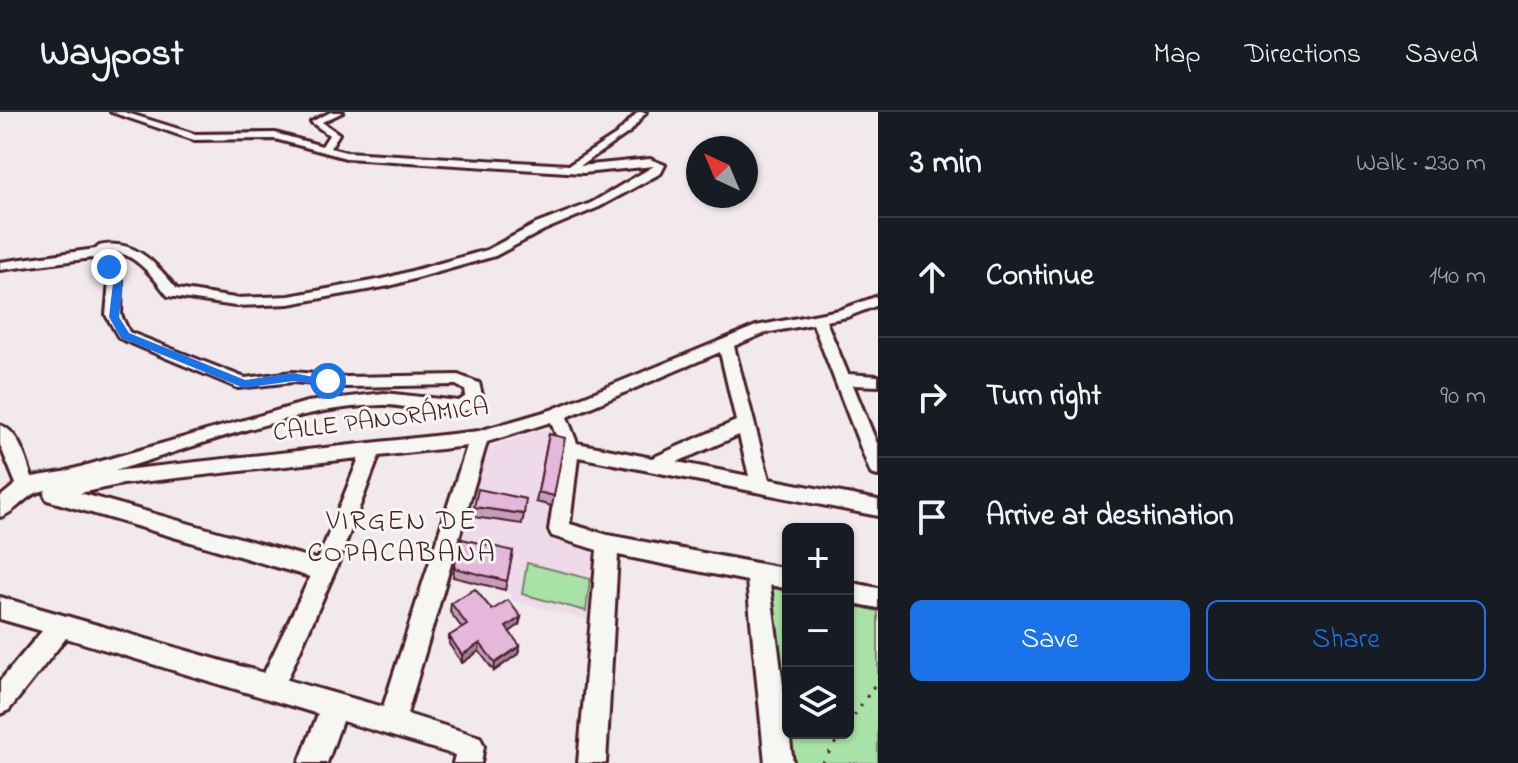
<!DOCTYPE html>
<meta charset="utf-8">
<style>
body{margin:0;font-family:"Indie Flower",sans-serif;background:#242831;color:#f1f3f6}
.controls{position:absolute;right:24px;bottom:24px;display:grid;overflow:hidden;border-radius:12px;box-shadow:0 2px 6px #0004}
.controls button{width:72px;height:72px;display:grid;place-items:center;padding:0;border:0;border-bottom:2px solid #363941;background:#171b24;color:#f1f3f6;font:40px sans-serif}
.compass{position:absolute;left:686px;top:24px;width:72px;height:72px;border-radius:50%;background:#171b24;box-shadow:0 2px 6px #0004;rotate:316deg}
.stop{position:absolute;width:24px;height:24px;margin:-18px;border:6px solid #1a73e8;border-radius:50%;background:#fff}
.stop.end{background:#1a73e8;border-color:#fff;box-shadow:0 2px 8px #0008}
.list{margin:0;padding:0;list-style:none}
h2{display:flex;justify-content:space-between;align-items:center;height:104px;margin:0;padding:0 32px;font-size:34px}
h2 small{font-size:26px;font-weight:400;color:#9ea1a6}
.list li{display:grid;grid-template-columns:52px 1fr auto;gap:24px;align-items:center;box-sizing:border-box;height:120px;padding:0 32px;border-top:2px solid #363941}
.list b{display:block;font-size:30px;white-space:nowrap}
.list em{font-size:26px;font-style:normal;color:#9ea1a6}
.actions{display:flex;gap:16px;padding:24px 32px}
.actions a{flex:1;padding:18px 0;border:2px solid #1a73e8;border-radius:12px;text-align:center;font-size:28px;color:#1a73e8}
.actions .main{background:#1a73e8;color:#fff}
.icon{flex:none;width:44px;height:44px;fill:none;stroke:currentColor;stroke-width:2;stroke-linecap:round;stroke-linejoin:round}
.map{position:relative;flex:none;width:878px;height:651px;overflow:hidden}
header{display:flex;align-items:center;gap:48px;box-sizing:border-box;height:112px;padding:0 40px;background:#171b24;border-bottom:2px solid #363941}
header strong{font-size:38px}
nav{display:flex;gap:44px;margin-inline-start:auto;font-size:28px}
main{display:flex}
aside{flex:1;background:#171b24}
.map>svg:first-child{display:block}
.built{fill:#eedae8}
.green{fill:#a9e2a7;stroke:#7a8069;stroke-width:2}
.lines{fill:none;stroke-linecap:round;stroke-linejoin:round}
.minor-casing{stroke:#4a1f2b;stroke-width:6}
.path{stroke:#4a1f2b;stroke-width:3;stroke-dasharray:3 8;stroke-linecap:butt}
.minor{fill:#f6f6f2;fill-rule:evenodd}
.wall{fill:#c49dbc;stroke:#4a1f2b;stroke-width:2}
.shaded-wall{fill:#a08099;stroke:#4a1f2b;stroke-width:2}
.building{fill:#e4b7db;stroke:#4a1f2b;stroke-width:2}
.route{fill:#1a73e8}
.labels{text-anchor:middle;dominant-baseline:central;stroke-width:6;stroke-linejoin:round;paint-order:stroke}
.street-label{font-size:26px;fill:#4a1f2b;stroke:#f6f6f2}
.neighbourhood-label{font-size:28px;letter-spacing:2px;fill:#4a1f2b;stroke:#f6f6f2}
</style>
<header>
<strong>Waypost</strong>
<nav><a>Map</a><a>Directions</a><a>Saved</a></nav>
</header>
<main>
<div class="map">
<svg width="878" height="651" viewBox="0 0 878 651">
<rect width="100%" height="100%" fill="#f2e9ed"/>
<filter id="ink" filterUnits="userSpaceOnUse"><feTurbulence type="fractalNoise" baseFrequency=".0125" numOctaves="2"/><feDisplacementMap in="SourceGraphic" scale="16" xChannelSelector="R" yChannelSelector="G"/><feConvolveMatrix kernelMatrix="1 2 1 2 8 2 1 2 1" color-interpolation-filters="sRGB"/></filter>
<g filter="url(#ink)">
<!-- built -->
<polygon class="built" points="545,317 554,320 562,336 546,425 594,439 589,508 512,489 509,481 450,466 486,336"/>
<!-- green -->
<g class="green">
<polygon points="527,451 590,467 586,499 522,482"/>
<polygon points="766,474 788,478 788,621 848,621 848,492 878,499 878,651 790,651"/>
</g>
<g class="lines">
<defs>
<g id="minor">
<path d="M 111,0 L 124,0 L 195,22 L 275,21 L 322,34 L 329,23 L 311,10 L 331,0 L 343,0 L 322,10 L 339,22 L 330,36 L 346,40 L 569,53 L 616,23 L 638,0 L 646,0 L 631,19 L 580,54 L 650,47 L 665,53 L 661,61 L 599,95 L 544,118 L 495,144 L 389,174 L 289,192 L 235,194 L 168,184 C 154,166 133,137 107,140 L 105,144 L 122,168 L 121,203 L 129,220 L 245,266 L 293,260 L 346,265 L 458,263 L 479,271 L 483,287 C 462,315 413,292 383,293 C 299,294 196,335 114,359 L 479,319 L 551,298 L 756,214 L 839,198 L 878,184 L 878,193 L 847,205 L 826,209 L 848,262 L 878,264 L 878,274 L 853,273 L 878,334 L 878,364 L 871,362 L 869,357 L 813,212 L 765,221 L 734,234 L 769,367 L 878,388 L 878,404 L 578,345 L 570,412 L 608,423 L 788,457 L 788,477 L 770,473 L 793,651 L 765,651 L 747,469 L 618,443 L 606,651 L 578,651 L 597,438 L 552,424 L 549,418 L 561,337 L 551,310 L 487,330 L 407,602 L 480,625 L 484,634 L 481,651 L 453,651 L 455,643 L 342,609 L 327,651 L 299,651 L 318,602 L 66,526 L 9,598 L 0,602 L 0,569 L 42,519 L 0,507 L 0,485 L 264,561 L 310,465 L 54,390 L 47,388 L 44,382 L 46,378 C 24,382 19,399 0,405 L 0,385 L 16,372 L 0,333 L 0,313 C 19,319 26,348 32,365 L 63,360 L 307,290 L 384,281 L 459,289 L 466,284 L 465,278 L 456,273 L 346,275 L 293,270 L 238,276 L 119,226 L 106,203 L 109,168 L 92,146 L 0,158 L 0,150 L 96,137 L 99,134 C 135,126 156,152 177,177 L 235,186 L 289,184 L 383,167 L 487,138 L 536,112 L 591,91 L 654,54 L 583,61 L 346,46 L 275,27 L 194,28 ZM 720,240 L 736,309 L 652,346 L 577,331 L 567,305 ZM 739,323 L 749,364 L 677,350 ZM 467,334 L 383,595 L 287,568 L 335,459 L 379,344 ZM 359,346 L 318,448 L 80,381 L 123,372 Z"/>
<polygon points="848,470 878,476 878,496 848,490"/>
</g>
</defs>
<!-- minor casing -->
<use href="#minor" class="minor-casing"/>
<!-- path -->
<g class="path">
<polyline points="848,613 878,568"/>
<polyline points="822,651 842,621"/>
</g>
<!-- minor -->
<use href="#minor" class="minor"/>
</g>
<!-- wall -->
<g class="wall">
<polygon points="549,322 554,384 552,394 536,390"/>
<polygon points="474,395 524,402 522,412 473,405"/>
<polygon points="513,439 505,478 453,465 454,456"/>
<polygon points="451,491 492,498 521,505 519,513 509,520 520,534 518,542 494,559 479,539 462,551 449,532 449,524 462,516 450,500"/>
</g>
<!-- shaded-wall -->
<g class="shaded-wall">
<polygon points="521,505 519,513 504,524 506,515"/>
<polygon points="480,531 479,539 462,551 462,543"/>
<polygon points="520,534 518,542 494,559 495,551"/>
</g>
<!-- building -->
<g class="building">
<polygon points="549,322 565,326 554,384 538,380"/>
<polygon points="478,377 526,387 524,402 474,395"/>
<polygon points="462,427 513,439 507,469 454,456"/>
<polygon points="475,477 492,498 508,488 521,505 506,515 520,534 495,551 480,531 462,543 449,524 467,513 451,491"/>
</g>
</g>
<!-- route -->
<polygon class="route" points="109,152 123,171 119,205 129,221 245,268 293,261 334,269 328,273 293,269 244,276 121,226 109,205 113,171 104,155"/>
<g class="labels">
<!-- street labels -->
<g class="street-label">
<text transform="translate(381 309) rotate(-7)">CALLE PANORÁMICA</text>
</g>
<!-- neighbourhood labels -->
<g class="neighbourhood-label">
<text x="402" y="410">VIRGEN DE<tspan x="402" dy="32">COPACABANA</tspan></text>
</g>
</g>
</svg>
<div class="controls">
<button>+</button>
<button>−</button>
<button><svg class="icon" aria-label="layers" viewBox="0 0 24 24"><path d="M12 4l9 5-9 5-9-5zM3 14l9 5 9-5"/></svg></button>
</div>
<svg class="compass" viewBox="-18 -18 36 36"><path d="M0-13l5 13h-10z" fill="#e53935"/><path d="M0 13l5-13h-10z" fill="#9ea1a6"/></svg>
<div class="stop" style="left:328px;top:269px"></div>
<div class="stop end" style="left:109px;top:155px"></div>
</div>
<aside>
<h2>3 min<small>Walk · 230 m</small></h2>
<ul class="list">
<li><svg class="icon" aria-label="ahead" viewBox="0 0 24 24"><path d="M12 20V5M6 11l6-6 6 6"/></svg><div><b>Continue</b></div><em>140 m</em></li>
<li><svg class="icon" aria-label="right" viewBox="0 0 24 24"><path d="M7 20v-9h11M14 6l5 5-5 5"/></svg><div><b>Turn right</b></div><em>90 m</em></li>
<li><svg class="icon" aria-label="arrive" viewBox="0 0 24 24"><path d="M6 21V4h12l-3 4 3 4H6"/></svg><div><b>Arrive at destination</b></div></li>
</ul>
<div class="actions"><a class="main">Save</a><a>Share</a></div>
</aside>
</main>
